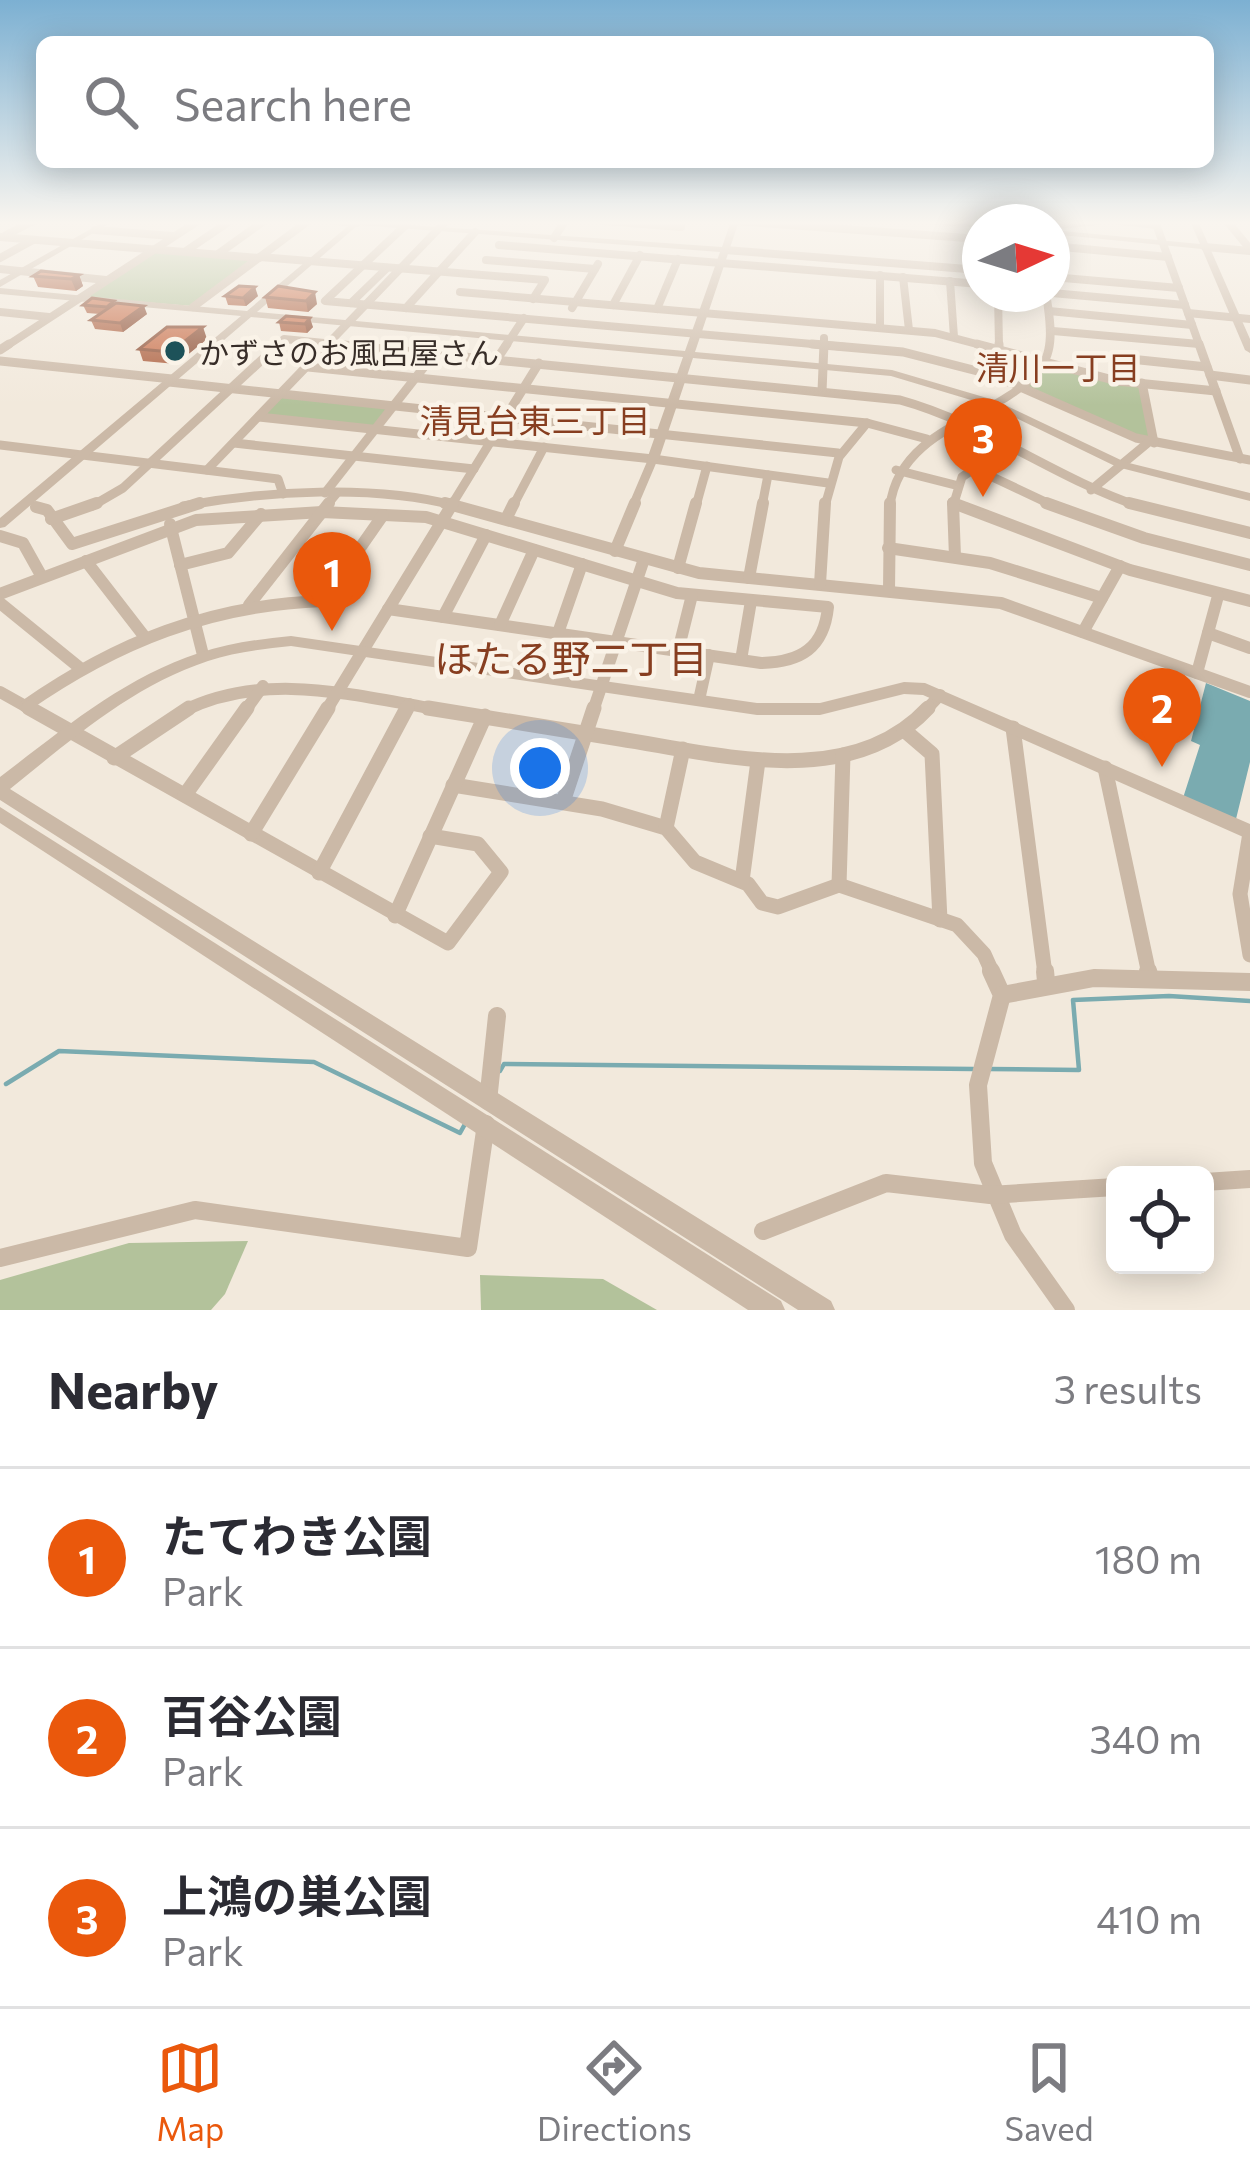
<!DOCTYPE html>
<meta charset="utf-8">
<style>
body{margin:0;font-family:Commissioner,"Noto Sans JP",sans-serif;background:#f2f2f3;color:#2b2b33}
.controls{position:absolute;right:36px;bottom:36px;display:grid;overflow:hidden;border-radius:18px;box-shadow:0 6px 30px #0003}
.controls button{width:108px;height:108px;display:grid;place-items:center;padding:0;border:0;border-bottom:3px solid #e1e1e2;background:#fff;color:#2b2b33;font:60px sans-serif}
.compass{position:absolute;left:962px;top:204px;width:108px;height:108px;border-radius:50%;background:#fff;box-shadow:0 6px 30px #0003;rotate:86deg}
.you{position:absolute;left:540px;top:768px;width:42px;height:42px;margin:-30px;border:9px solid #fff;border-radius:50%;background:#1a73e8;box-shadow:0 0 0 18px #1a73e833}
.badge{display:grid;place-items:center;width:78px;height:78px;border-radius:50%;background:#ea580c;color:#fff;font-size:39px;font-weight:700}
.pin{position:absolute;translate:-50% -99px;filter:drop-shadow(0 3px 6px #0008)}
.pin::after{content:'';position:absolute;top:63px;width:42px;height:36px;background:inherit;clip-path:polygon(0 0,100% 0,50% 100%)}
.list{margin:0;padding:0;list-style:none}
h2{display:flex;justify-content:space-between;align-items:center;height:156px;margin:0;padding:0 48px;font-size:51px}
h2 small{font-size:39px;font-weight:400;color:#7c7c81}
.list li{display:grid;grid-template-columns:78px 1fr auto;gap:36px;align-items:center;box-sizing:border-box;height:180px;padding:0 48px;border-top:3px solid #e1e1e2}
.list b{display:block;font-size:45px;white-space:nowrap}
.list p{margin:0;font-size:39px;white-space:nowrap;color:#7c7c81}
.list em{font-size:39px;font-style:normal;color:#7c7c81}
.icon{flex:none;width:66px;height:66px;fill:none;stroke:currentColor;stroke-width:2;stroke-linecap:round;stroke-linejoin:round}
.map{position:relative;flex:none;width:1250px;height:1310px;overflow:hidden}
.search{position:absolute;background:#fff;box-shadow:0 6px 30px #0003;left:36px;right:36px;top:36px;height:132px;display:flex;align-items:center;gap:30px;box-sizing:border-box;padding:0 42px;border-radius:18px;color:#7c7c81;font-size:45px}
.sheet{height:696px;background:#fff}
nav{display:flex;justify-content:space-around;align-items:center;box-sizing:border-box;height:168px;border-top:3px solid #e1e1e2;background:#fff;font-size:33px;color:#7c7c81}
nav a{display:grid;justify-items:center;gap:6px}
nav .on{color:#ea580c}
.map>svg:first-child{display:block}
.green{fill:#b3c29b}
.water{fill:#7aabb0}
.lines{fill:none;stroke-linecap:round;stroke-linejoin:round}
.stream{stroke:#7aabb0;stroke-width:4.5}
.minor-far4{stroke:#cbb9a7;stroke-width:8}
.minor-far3{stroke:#cbb9a7;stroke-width:9}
.minor-far2{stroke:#cbb9a7;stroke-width:12}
.minor-far1{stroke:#cbb9a7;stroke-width:15}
.minor{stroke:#cbb9a7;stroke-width:18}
.tertiary{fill:#cbb9a7;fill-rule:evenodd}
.wall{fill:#ab5c3b}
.shaded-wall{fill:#8b4b30}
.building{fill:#c76b45;stroke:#8b4b30;stroke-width:3}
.poi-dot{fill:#1d5259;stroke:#faf3e8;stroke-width:4.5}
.labels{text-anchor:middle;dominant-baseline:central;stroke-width:9;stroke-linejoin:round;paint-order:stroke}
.far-poi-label{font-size:30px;fill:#372d28;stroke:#faf3e8;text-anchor:start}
.far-neighbourhood-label{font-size:33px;fill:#873e20;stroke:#faf3e8}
.neighbourhood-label{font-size:39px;fill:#873e20;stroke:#faf3e8}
</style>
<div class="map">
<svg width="1250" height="1310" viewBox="0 0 1250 1310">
<rect width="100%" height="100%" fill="#f2e9dc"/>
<!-- green -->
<g class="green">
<polygon points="155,250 255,259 192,306 82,297"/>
<polygon points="1046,364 1142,383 1150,441 1024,388"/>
<polygon points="283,393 395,405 376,430 259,417"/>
<polygon points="248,1241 225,1294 211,1310 0,1310 0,1280 129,1243"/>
<polygon points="480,1275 603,1279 657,1310 481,1310"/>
</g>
<!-- water -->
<polygon class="water" points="1206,683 1250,701 1250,762 1236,819 1183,798 1200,745 1191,741"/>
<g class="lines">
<!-- stream -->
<g class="stream">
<polyline points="988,1069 1079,1070 1073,1000 1169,996 1250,1001"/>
<polyline points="500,1071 504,1064 973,1069"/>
<polyline points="6,1084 59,1051 314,1062 460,1133 465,1124"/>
</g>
<!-- minor-far4 -->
<g class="minor-far4">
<polyline points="335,221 357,223"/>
<polyline points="410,221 325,301 846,347"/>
<polyline points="604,221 681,227"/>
<polyline points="735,221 980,239"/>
<polyline points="1120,221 1157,225"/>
<polyline points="1155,221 1200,347"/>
<polyline points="1227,221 1250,249"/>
<polyline points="1052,226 1097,221"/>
<polyline points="95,230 172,236"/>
<polyline points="6,235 33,221"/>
<polyline points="0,237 259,258"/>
<polyline points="554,238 565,221"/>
<polyline points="499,245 980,284"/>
<polyline points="1052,246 1168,257"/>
<polyline points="1205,247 1250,251"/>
<polyline points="725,250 980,270"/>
<polyline points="186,251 230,221"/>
<polyline points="218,254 264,221"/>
<polyline points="260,257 545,280 533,299"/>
<polyline points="0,258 33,240"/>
<polyline points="486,260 595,269"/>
<polyline points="0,269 106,280"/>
<polyline points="880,275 880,328"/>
<polyline points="903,277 909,330"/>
<polyline points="1052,277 1179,288"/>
<polyline points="950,281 954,337"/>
<polyline points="460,292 935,333 988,347"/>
<polyline points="1052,293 1185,305"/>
<polyline points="998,294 999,347"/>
<polyline points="351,303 387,268"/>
<polyline points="613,305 640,255"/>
<polyline points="193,307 308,221"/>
<polyline points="406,308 475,232"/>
<polyline points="572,308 598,264"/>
<polyline points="657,309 678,259"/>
<polyline points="1049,311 1192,325"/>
<polyline points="0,312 49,317"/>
<polyline points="1188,313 1250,319"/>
<polyline points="1053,331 1199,344"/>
<polyline points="5,347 198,221"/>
<polyline points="275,347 284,339 364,347"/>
<polyline points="325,347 446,221"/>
<polyline points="505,347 524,318"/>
<polyline points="824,347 824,338"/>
</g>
<!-- minor-far3 -->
<g class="minor-far3">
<path d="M 334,344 L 900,400 C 984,423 1055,478 1138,506"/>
<polyline points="812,344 903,352 993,375 1136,438 1250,460"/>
<polyline points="977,344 1117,381 1216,391"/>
<polyline points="999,344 999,349"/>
<polyline points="1199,344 1240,459"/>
<polyline points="0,350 9,344"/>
<polyline points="1111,357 1207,367"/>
<polyline points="497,359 507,344"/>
<polyline points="0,361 172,379"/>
<polyline points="308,367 867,423 927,439"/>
<polyline points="1210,375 1250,380"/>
<polyline points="169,382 838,453"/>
<polyline points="1142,383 1154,443"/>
<polyline points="822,391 824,344"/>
<polyline points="259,417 653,459 828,483"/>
<polyline points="234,443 474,469"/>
<polyline points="0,445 278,479 283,494"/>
<polyline points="969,466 1054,506"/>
<polyline points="207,470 328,344"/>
<polyline points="896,470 955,485"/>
<polyline points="1091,490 1150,441"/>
<polyline points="325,493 435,353"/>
<polyline points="952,503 961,506"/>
<polyline points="92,506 123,488 279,344"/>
<path d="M 183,506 C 265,491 375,484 456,506"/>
<polyline points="326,506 336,494"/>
<polyline points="451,506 539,363"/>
<polyline points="513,506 544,447"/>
<polyline points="633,506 653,459"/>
<polyline points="696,506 707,466"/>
<polyline points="762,506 768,475"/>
<polyline points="825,506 839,457 867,423"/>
<path d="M 890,506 C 897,449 949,428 995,404"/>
<polyline points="953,506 962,477 1006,447"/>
</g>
<!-- minor-far2 -->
<g class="minor-far2">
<polyline points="445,503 699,573 1001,603 1250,692"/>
<polyline points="953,503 1130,570 1250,601"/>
<polyline points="953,503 955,557"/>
<polyline points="1046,503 1144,538 1250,565"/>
<polyline points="1129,503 1250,533"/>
<polyline points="36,507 47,510 72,544 200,503"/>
<polyline points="51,519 97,503"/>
<polyline points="506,519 514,503"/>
<polyline points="170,524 203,655"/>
<polyline points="0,536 23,543 42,577"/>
<polyline points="888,548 990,563 1102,598"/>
<polyline points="615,551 635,503"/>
<polyline points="86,561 144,636"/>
<polyline points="180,565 228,553 261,514"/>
<polyline points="678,568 696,503"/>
<polyline points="749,578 763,503"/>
<polyline points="820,584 825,503"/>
<polyline points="889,591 890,503"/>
<path d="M 0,594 L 196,520 L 322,512 L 426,517 L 677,593 L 828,607 C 824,648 801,662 761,663 L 388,609"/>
<polyline points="0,603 80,668"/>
<polyline points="249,605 329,503"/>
<polyline points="443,617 486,535"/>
<polyline points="500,625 534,550"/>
<polyline points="1083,632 1120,566"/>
<polyline points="558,633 582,564"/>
<polyline points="1208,633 1250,648"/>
<polyline points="678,651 692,595"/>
<polyline points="741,660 751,601"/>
<polyline points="1197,673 1218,596"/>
<polyline points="0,692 34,711"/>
<polyline points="699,700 709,655"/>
<path d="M 25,706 C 117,642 210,605 323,601 L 383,515"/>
<path d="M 183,711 C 268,669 358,697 447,711"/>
<polyline points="245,711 263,686"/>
<polyline points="326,711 453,503"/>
<polyline points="405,711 409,704"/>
<polyline points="593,711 644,559"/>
<polyline points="925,711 940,695"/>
</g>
<!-- minor-far1 -->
<g class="minor-far1">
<polyline points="29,708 448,943 501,872 478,844 430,836"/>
<path d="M 428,708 C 492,718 556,729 620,739 C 717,754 850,792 928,708"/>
<polyline points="1013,728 1045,974"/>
<polyline points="904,730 932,754 940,920"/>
<polyline points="114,758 189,708"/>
<polyline points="1105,768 1149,974"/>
<polyline points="453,785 602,809 666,828 695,862 748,884 762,903 778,907 839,885 957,925 984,954 993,974"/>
<polyline points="185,795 247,708"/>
<polyline points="563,802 594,708"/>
<polyline points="666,828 683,749"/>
<polyline points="1250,833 1240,894 1250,955"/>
<polyline points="251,834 328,708"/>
<polyline points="319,873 407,708"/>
<polyline points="742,881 758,761"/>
<polyline points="839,885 843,755"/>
<polyline points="395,916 485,716"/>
</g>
<!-- minor -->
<g class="minor">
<polyline points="991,971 1002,995 978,1085 983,1163 1013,1235 1066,1310"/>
<polyline points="1045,971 1046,981"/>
<polyline points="1148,971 1150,978"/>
<polyline points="1002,995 1094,978 1250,982"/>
<polyline points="488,1101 497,1016"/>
<polyline points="1205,1182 1250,1179"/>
<polyline points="763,1231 886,1183 990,1195 1115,1187"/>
<polyline points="0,1258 195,1210 468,1248 486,1124"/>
</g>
<!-- tertiary -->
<g class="tertiary">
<polygon points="105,221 114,221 0,287 0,280"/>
<path d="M 354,221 L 722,247 L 731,221 L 739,221 L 695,352 L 892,370 L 994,400 C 1048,369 1051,354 1042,294 L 1050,294 C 1061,352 1055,373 1003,404 L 1125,462 L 1250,493 L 1250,501 L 1117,467 L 991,406 L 891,376 L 693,358 L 659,459 L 653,462 L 647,459 L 683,357 L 251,317 L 5,527 L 0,528 L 0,518 L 241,316 L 0,294 L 0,288 L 247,311 ZM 358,225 L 720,252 L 685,351 L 257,312 Z"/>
<polygon points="910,221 980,224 980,228 913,223"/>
<polygon points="1190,221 1198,221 1250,339 1250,353 1245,350 1202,249 1052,234 1052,230 1200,244"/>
<path d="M 291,636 L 757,703 L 820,703 L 904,682 L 925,683 L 1250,824 L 1250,840 L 923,695 L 904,694 L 820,715 L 757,715 L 291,646 C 263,649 235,652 208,661 C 132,686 71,740 10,789 L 831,1301 L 835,1310 L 798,1310 L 0,800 L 0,777 C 62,730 123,678 199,653 C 229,643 260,639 291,636 Z"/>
<polygon points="0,807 781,1301 785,1310 748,1310 0,823"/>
</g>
</g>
<!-- wall -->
<g class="wall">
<polygon points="79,275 83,286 76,291 38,287 33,276"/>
<polygon points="278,286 317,304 308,312 268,308 265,297"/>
<polygon points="225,296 258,296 246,306 228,305"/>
<polygon points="116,303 147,314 123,332 95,329 91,320 100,314 87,313 83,305"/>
<polygon points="286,316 313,327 307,333 281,331 279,322"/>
<polygon points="207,339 176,364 143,361 139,349"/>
</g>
<!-- shaded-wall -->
<g class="shaded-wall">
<polygon points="79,275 83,286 76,291 71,279"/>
<polygon points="255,287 258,296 246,306 243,298"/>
<polygon points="315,292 317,304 308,312 306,301"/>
<polygon points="144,306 147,314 123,332 120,323"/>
<polygon points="310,318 313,327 307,333 305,324"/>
<polygon points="203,327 207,339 176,364 171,352"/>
</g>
<!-- building -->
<g class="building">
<polygon points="41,271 79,275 71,279 33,276"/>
<polygon points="239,286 255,287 243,298 225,296"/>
<polygon points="278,286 315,292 306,301 265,297"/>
<polygon points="92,298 114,301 107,307 83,305"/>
<polygon points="116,303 144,306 120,323 91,320"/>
<polygon points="286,316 310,318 305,324 279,322"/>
<polygon points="167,327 203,327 171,352 139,349"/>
</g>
<!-- sky -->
<linearGradient id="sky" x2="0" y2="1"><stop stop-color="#7cb0d2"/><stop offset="0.55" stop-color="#f9f5ef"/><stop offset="1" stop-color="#f9f5ef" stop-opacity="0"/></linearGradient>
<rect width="1250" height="405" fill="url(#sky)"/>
<!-- markers -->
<circle class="poi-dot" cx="175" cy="351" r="12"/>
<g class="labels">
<!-- far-poi labels -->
<g class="far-poi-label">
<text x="199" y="351">かずさのお風呂屋さん</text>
</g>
<!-- far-neighbourhood labels -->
<g class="far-neighbourhood-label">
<text x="1058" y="366">清川一丁目</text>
<text x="535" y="419">清見台東三丁目</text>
</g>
<!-- neighbourhood labels -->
<g class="neighbourhood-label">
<text x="571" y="657">ほたる野二丁目</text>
</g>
</g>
</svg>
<div class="controls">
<button><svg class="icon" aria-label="locate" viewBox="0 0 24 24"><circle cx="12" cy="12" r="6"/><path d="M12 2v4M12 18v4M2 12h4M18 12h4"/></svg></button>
</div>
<svg class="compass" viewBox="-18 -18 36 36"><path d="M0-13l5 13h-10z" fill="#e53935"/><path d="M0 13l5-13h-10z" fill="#7c7c81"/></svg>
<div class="you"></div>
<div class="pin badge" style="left:332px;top:631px">1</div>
<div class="pin badge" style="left:1162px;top:767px">2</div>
<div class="pin badge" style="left:983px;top:497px">3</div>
<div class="search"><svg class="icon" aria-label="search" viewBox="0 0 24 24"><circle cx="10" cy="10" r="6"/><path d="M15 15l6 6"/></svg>Search here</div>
</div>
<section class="sheet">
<h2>Nearby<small>3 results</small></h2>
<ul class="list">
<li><span class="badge">1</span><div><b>たてわき公園</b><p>Park</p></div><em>180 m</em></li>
<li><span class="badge">2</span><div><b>百谷公園</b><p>Park</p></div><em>340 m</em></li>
<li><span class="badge">3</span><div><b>上鴻の巣公園</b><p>Park</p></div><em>410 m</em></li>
</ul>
</section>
<nav>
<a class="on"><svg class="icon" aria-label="map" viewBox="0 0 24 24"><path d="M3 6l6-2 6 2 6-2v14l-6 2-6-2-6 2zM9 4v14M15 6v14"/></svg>Map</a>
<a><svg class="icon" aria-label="directions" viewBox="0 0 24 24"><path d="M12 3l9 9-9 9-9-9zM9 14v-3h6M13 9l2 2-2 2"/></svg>Directions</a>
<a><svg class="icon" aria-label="saved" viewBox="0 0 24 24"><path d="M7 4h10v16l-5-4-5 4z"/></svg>Saved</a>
</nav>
